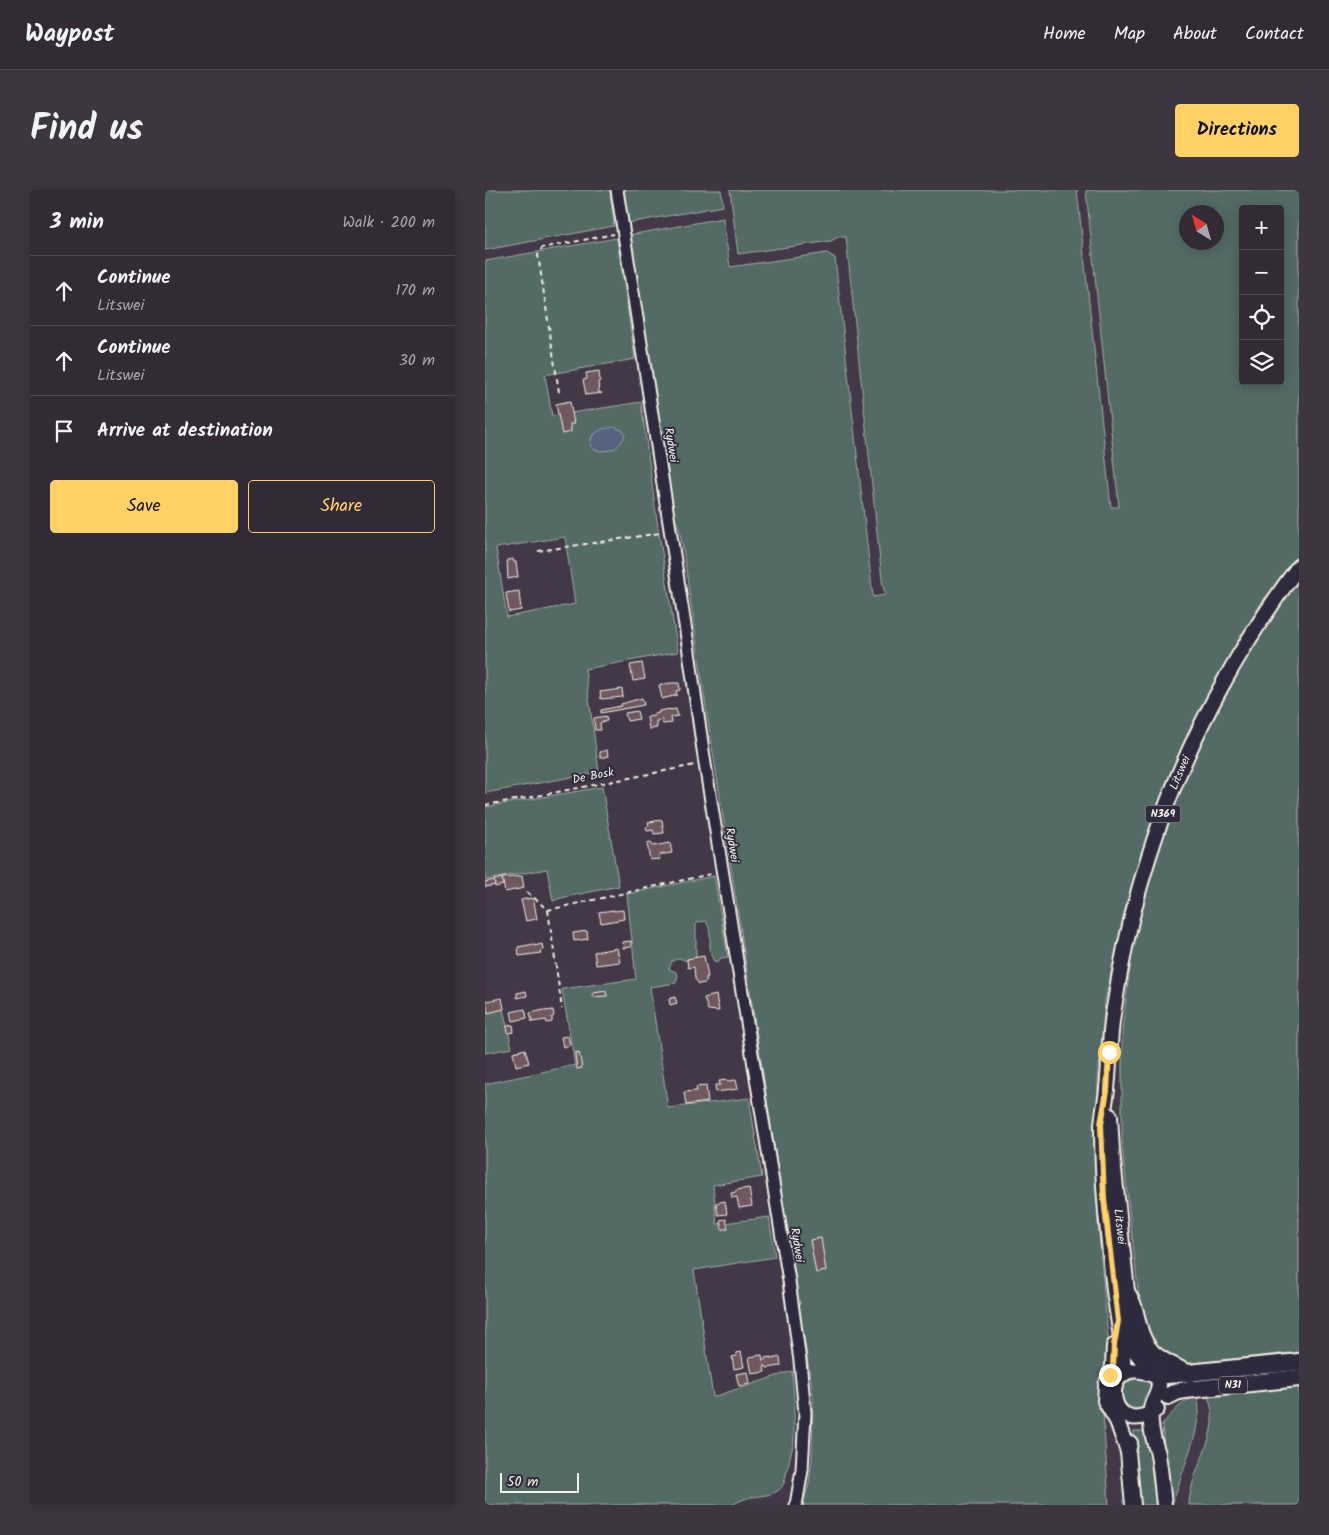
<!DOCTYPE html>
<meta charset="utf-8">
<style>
body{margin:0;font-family:Kalam,sans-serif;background:#3d3641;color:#f1f3f6}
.controls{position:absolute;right:15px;top:15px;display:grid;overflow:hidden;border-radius:5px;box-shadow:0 2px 12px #0003}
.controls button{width:45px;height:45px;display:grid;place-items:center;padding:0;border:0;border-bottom:1px solid #4d4650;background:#322a35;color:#f1f3f6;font:25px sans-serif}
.compass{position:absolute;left:694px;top:15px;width:45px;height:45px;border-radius:50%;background:#322a35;box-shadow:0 2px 12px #0003;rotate:323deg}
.scale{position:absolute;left:15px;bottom:12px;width:79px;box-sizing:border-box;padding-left:5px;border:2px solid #f4f1e8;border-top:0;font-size:14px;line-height:18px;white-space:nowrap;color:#f4f1e8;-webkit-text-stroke:4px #2f2a3d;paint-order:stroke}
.stop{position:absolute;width:15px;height:15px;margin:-11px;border:4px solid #ffd166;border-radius:50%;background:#fff}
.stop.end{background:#ffd166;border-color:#fff;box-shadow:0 1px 5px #0008}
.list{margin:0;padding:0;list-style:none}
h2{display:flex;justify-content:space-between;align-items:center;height:65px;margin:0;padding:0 20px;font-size:21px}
h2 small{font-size:16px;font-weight:400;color:#a8a7ad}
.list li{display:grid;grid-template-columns:32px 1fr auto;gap:15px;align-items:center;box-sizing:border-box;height:70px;padding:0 20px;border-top:1px solid #4d4650}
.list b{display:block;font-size:19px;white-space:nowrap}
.list p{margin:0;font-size:16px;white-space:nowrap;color:#a8a7ad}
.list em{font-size:16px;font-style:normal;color:#a8a7ad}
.actions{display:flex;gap:10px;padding:15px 20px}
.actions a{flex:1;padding:11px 0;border:1px solid #ffd166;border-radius:5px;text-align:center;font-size:18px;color:#ffd166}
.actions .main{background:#ffd166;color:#111}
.icon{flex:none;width:28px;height:28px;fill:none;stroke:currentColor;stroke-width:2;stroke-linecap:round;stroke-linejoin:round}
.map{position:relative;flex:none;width:814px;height:1315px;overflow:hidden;border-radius:5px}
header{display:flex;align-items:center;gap:30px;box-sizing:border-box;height:70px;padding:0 25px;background:#322a35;border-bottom:1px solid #4d4650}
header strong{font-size:24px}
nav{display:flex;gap:28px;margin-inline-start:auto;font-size:18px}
.intro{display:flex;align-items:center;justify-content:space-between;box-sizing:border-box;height:120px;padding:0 30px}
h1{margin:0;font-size:35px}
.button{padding:12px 22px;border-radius:5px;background:#ffd166;color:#111;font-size:18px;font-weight:700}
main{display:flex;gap:30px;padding:0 30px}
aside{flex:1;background:#322a35;border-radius:5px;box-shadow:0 2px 12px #0003}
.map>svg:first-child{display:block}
.green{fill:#536a65;stroke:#a4aea6;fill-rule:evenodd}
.water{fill:#566480;stroke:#959caa}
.building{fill:#70595f;stroke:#f4f1e8}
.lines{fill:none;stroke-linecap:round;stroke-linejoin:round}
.minor-casing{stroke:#f4f1e8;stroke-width:15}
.major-casing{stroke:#f4f1e8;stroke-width:18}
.highway-casing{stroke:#f4f1e8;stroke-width:20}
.path{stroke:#f4f1e8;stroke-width:2;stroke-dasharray:5 4;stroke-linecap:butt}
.minor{stroke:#2f2a3d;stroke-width:11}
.major{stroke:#2f2a3d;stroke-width:14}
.highway{stroke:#2f2a3d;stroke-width:16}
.route{stroke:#ffd166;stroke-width:6}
.labels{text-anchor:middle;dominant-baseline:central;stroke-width:4;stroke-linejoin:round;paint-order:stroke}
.shield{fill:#2f2a3d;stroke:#b9b5b5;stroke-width:1}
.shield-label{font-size:11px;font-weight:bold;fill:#f4f1e8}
.street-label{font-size:12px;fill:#f4f1e8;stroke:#2f2a3d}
</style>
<header>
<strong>Waypost</strong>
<nav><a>Home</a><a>Map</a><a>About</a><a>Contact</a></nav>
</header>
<div class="intro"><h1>Find us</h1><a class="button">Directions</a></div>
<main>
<aside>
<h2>3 min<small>Walk · 200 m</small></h2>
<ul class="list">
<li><svg class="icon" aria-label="ahead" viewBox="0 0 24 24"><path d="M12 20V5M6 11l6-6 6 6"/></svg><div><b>Continue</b><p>Litswei</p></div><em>170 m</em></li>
<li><svg class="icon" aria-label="ahead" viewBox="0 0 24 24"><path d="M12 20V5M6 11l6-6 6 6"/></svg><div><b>Continue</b><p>Litswei</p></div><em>30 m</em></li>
<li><svg class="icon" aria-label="arrive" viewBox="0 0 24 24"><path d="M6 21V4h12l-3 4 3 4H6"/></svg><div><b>Arrive at destination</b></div></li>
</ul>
<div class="actions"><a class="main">Save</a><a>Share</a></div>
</aside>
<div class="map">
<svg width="814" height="1315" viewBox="0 0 814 1315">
<rect width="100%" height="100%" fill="#423847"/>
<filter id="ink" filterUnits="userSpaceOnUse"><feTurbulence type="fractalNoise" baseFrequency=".02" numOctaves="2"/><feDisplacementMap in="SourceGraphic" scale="10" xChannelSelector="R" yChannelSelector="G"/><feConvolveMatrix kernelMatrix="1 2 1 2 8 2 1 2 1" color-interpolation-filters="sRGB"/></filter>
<g filter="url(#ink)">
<!-- green -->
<g class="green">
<polygon points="0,0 125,0 129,36 0,60"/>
<polygon points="138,0 236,0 238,16 143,33"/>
<path d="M 245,0 L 592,0 L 626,317 L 634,317 L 601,0 L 814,0 L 814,365 L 777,412 L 740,474 L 711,529 L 670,622 L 652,678 L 628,774 L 620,811 L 613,889 L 611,976 L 613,1034 L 625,1170 L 618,1179 L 615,1204 L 618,1222 L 624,1315 L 318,1315 L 324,1293 L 327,1269 L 328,1206 L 220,511 L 199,366 L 195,342 L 189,326 L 160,139 L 156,126 L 144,45 L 238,28 L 245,77 L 342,63 L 350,68 L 388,407 L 400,405 L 397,390 L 361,47 L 353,47 L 346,51 L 253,64 ZM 758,19 L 795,19 L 795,191 L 758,191 ZM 702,22 L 732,22 L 732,52 L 702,52 Z"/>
<path d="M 132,48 L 150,169 L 60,185 L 67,226 L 156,212 L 172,331 L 193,462 L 100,479 L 114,582 L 0,603 L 0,71 ZM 80,347 L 90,414 L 22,427 L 11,358 Z"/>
<polygon points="814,390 814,1162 701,1174 685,1170 662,1149 656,1126 637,956 637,841 648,754 670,671 691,609 718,549 759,472 802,405"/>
<polygon points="117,597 134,696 76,708 68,711 62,679 0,690 0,617"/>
<path d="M 229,686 L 243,767 L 236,768 L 233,772 L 229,771 C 220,758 230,745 221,731 L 213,732 L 211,735 L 211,767 L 204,772 L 195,768 L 187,771 L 184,779 L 191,782 L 193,785 L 191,793 L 165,797 L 183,918 L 264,908 L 277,987 L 228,995 L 232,1034 L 284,1027 L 290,1067 L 209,1080 L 228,1207 L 307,1181 L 309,1209 L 309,1251 L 299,1293 C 293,1307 275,1305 262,1308 C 257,1310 252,1312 247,1315 L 0,1315 L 0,894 L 90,875 L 77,799 L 151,789 L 142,704 Z"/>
<polygon points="18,819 27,858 0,863 0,823"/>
<path d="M 650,1187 L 655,1187 L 665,1191 C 665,1199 664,1202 659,1208 L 660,1217 C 636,1225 628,1195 650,1189 Z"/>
<path d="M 814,1195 L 814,1315 L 704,1315 C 705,1276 740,1244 722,1204 Z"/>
<path d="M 713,1205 L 714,1223 L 710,1245 L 687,1315 L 684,1315 L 677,1235 C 687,1222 698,1211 713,1205 Z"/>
<polygon points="648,1241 664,1241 673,1315 655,1315"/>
</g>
<!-- water -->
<path class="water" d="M 129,237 L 137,240 L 140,244 C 137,259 121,264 108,259 L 105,255 L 107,246 L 117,239 Z"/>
<!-- building -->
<g class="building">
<polygon points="114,181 115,191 113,192 114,203 117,203 101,205 98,190 102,189 101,183"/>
<polygon points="85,211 89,234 85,234 86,242 77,244 71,214"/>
<polygon points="28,369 29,372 31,372 33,387 23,389 22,370"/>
<polygon points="34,401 36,420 24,422 21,403"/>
<polygon points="157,473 160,489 148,491 145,475"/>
<polygon points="186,493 194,493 195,500 191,501 192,505 177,509 174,495"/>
<polygon points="137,499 138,507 116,509 115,502"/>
<polygon points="157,508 159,515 116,523 116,520 136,516 136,514"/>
<polygon points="185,519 185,520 191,519 193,526 186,527 187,533 178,534 177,530 171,531 172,538 164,539 162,527 169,526 169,524 174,523 174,521"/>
<polygon points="152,521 154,529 142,531 140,523"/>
<polygon points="121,526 122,531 116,532 115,534 116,540 110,540 109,528"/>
<polygon points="122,560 123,566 115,568 115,562"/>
<polygon points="177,630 179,643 169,644 168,640 162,641 161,637 164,636 163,632"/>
<polygon points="166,652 168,656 185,653 187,663 174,665 175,669 165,670 162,653"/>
<polygon points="37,686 39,698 20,702 17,688"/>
<polygon points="17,688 18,695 10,697 9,690"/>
<polygon points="9,690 10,695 0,697 0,692"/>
<polygon points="46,708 49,712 52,729 41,731 36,710"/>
<polygon points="129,720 129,721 138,720 139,729 116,733 114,722"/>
<polygon points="102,741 103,749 89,751 88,743"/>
<polygon points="146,751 146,757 138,758 137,752"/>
<polygon points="49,754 49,756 57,754 58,760 55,761 56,763 34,766 33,757"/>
<polygon points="132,758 135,772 111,775 109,762"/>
<polygon points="219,766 223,787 221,787 222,791 220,793 214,794 210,789 209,777 203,778 202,769"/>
<polygon points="41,801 42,806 32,808 32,803"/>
<polygon points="121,801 122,806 108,807 108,803"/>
<polygon points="231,805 234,821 223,820 219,808"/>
<polygon points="190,807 192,813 185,815 184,809"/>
<polygon points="17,808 19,819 3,823 1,811"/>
<polygon points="40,819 42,828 28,831 26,822"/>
<polygon points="59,820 60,821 68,820 69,826 67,827 67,832 62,833 61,830 47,832 45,823"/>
<polygon points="28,835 29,842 23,843 22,836"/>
<polygon points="83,846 85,855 78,857 76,847"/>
<polygon points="40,859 44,873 31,876 28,862"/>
<polygon points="94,862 97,878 92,879 90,863"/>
<polygon points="242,890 243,891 251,890 253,899 231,902 230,895 235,895 234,891"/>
<polygon points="221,896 223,912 201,915 199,902 212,901 211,897"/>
<polygon points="264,998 267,1016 254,1018 252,1007 247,1008 246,1003 251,1002 251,1000"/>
<polygon points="240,1011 242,1024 233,1025 231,1013"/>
<polygon points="241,1029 243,1039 237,1039 235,1030"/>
<polygon points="336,1048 341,1081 331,1083 325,1050"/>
<polygon points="256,1162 259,1177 249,1179 247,1167 252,1166 251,1163"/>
<polygon points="277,1165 278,1171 280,1170 280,1168 286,1167 287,1169 295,1167 296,1176 282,1178 281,1176 279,1176 280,1182 267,1184 264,1167"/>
<polygon points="263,1182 265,1194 254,1196 251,1184"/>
</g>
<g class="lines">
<defs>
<polyline id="minor" points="132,0 202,448 220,574 304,1091 315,1171 320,1223 317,1280 311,1315"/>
<g id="major">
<path id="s1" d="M 625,926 L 627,961 L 648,1157 C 653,1171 669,1176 673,1190 C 677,1201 667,1209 666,1219 C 665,1229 667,1244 670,1254 C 671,1258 673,1261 673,1265 C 676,1281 677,1298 679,1315"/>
<polyline points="629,1156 628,1177 621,1195 620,1211 632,1231 643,1262"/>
<path id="s2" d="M 638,1185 C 640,1157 632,1128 629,1100 C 623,1046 617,992 617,938 C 617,925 621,912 622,899 C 625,872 624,845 629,818 C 654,653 714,510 814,376"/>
<path d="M 671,1186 C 666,1185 661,1182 656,1181 C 612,1174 625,1253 672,1219"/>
<polyline points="645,1253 643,1262 648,1315"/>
</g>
<g id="highway">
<path d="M 643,1105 C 651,1119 649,1121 653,1135 C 661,1167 677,1170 704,1184"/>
<polyline points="672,1186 814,1172"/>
<polyline points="683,1206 691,1202 700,1200 814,1188"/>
</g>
</defs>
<!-- minor casing -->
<use href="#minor" class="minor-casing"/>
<!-- major casing -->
<use href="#major" class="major-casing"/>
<!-- highway casing -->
<use href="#highway" class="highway-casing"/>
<!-- path -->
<g class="path">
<polyline points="74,202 53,65 57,58 129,44"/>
<polyline points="53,361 176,343"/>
<polyline points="0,615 42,608 210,575"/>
<polyline points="42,702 63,720 226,684"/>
<polyline points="63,720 77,819"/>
</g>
<!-- minor -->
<use href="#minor" class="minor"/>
<!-- major -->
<use href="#major" class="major"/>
<!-- highway -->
<use href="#highway" class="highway"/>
</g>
</g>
<g class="lines" filter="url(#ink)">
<!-- route -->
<polyline class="route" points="624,862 622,901 616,934 619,1009 633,1131 629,1155 628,1176 625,1185"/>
</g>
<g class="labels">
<!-- shield labels -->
<g class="shield">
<rect x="660.5" y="615.5" width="35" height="17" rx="4"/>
<rect x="734" y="1186.5" width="28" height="17" rx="4"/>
</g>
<g class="shield-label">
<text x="678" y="624">N369</text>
<text x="748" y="1195">N31</text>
</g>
<!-- street labels -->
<g class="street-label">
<text transform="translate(186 255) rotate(81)">Rydwei</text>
<text stroke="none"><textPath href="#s2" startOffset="614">Litswei</textPath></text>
<text transform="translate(108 586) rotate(-11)">De Bosk</text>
<text transform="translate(247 655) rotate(81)">Rydwei</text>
<text stroke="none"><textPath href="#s1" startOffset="111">Litswei</textPath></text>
<text transform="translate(312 1055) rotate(81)">Rydwei</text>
</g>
</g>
</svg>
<div class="controls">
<button>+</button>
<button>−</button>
<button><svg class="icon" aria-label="locate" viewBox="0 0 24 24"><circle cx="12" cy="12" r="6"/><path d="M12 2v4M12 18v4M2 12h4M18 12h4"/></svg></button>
<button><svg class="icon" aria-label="layers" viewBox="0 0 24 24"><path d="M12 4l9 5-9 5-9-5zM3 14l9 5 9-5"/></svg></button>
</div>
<svg class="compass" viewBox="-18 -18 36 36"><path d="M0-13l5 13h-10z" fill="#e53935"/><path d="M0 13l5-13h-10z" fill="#a8a7ad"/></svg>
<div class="scale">50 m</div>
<div class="stop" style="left:624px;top:862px"></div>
<div class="stop end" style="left:625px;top:1185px"></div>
</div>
</main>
